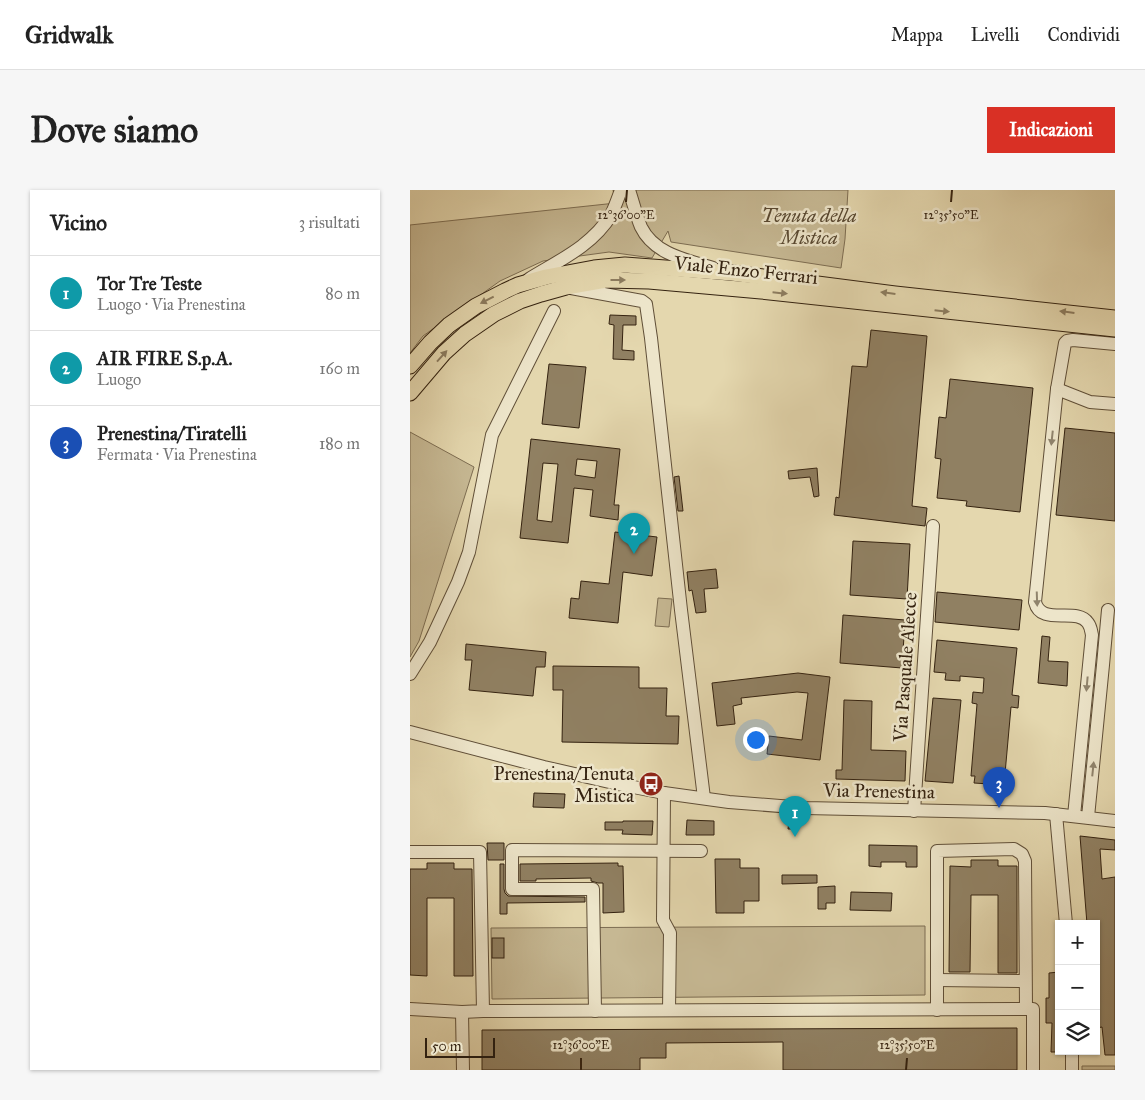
<!DOCTYPE html>
<html lang="it">
<meta charset="utf-8">
<style>
body{margin:0;font-family:"IM FELL Great Primer",serif;background:#f6f6f6;color:#222}
.controls{position:absolute;right:15px;bottom:15px;display:grid;overflow:hidden;border-radius:0px;box-shadow:0 1px 4px #0004}
.controls button{width:45px;height:45px;display:grid;place-items:center;padding:0;border:0;border-bottom:1px solid #e0e0e0;background:#fff;color:#222;font:25px sans-serif}
.scale{position:absolute;left:15px;bottom:12px;width:70px;box-sizing:border-box;padding-left:5px;border:2px solid #342210;border-top:0;font-size:14px;line-height:18px;white-space:nowrap;color:#342210;-webkit-text-stroke:4px #ede5ca;paint-order:stroke}
.you{position:absolute;left:345px;top:549px;width:18px;height:18px;margin:-12px;border:4px solid #fff;border-radius:50%;background:#1a73e8;box-shadow:0 0 0 8px #1a73e833}
.badge{display:grid;place-items:center;width:32px;height:32px;border-radius:50%;background:#d93025;color:#fff;font-size:16px;font-weight:700}
.pin{position:absolute;translate:-50% -41px;filter:drop-shadow(0 1px 2px #0008)}
.pin::after{content:'';position:absolute;top:26px;width:18px;height:15px;background:inherit;clip-path:polygon(0 0,100% 0,50% 100%)}
.list{margin:0;padding:0;list-style:none}
h2{display:flex;justify-content:space-between;align-items:center;height:65px;margin:0;padding:0 20px;font-size:21px}
h2 small{font-size:16px;font-weight:400;color:#767676}
.list li{display:grid;grid-template-columns:32px 1fr auto;gap:15px;align-items:center;box-sizing:border-box;height:75px;padding:0 20px;border-top:1px solid #e0e0e0}
.list b{display:block;font-size:19px;white-space:nowrap}
.list p{margin:0;font-size:16px;white-space:nowrap;color:#767676}
.list em{font-size:16px;font-style:normal;color:#767676}
.icon{flex:none;width:28px;height:28px;fill:none;stroke:currentColor;stroke-width:2;stroke-linecap:round;stroke-linejoin:round}
.map{position:relative;flex:none;width:705px;height:880px;overflow:hidden;border-radius:0px}
header{display:flex;align-items:center;gap:30px;box-sizing:border-box;height:70px;padding:0 25px;background:#fff;border-bottom:1px solid #e0e0e0}
header strong{font-size:24px}
nav{display:flex;gap:28px;margin-inline-start:auto;font-size:18px}
.intro{display:flex;align-items:center;justify-content:space-between;box-sizing:border-box;height:120px;padding:0 30px}
h1{margin:0;font-size:35px}
.button{padding:12px 22px;border-radius:0px;background:#d93025;color:#fff;font-size:18px;font-weight:700}
main{display:flex;gap:30px;padding:0 30px}
aside{flex:1;background:#fff;border-radius:0px;box-shadow:0 1px 4px #0004}
.map>svg:first-child{display:block}
.green{fill:#c6b893;stroke:#7d6d52}
.building{fill:#908062;stroke:#342210;fill-rule:evenodd}
.lines{fill:none;stroke-linecap:round;stroke-linejoin:round}
.minor-casing{stroke:#604f38;stroke-width:14}
.major-casing{stroke:#342210;stroke-width:17}
.minor{stroke:#ede5ca;stroke-width:12}
.major{stroke:#e4d7ae;stroke-width:15}
.oneway{fill:#8c7c5f}
.oneway2{fill:#90846d}
.ticks{fill:none;stroke:#342210;stroke-width:2}
.labels{text-anchor:middle;dominant-baseline:central;stroke-width:5;stroke-linejoin:round;paint-order:stroke}
.park-label{font-size:19px;font-style:italic;fill:#584831;stroke:#ede5ca}
.street-label{font-size:19px;fill:#342210;stroke:#ede5ca}
.poi-label{font-size:19px;fill:#342210;stroke:#ede5ca;text-anchor:end}
.ticks-label{font-size:12px;text-anchor:middle;fill:#342210;stroke:#ede5ca;stroke-width:5;stroke-linejoin:round;paint-order:stroke}
</style>
<header>
<strong>Gridwalk</strong>
<nav><a>Mappa</a><a>Livelli</a><a>Condividi</a></nav>
</header>
<div class="intro"><h1>Dove siamo</h1><a class="button">Indicazioni</a></div>
<main>
<aside>
<h2>Vicino<small>3 risultati</small></h2>
<ul class="list">
<li><span class="badge" style="background:#0f9aa8">1</span><div><b>Tor Tre Teste</b><p>Luogo · Via Prenestina</p></div><em>80 m</em></li>
<li><span class="badge" style="background:#0f9aa8">2</span><div><b>AIR FIRE S.p.A.</b><p>Luogo</p></div><em>160 m</em></li>
<li><span class="badge" style="background:#1a4fb4">3</span><div><b>Prenestina/Tiratelli</b><p>Fermata · Via Prenestina</p></div><em>180 m</em></li>
</ul>
</aside>
<div class="map">
<svg width="705" height="880" viewBox="0 0 705 880">
<rect width="100%" height="100%" fill="#e4d7ae"/>
<filter id="stains"><feTurbulence type="fractalNoise" baseFrequency=".004" numOctaves="4"/><feColorMatrix values="0 0 0 0 .2 0 0 0 0 .09 0 0 0 0 .02 0 0 0 .5 -.17"/></filter>
<radialGradient id="worn" r=".72"><stop offset=".6" stop-color="#630" stop-opacity="0"/><stop offset="1" stop-color="#630" stop-opacity=".3"/></radialGradient>
<!-- green -->
<g class="green">
<polygon points="203,0 438,0 435,49 431,78 261,52 258,41 242,68 199,62 133,71 90,91 13,146 0,163 0,35 206,13"/>
<polygon points="0,242 64,277 9,451 0,467"/>
<polygon points="248,408 262,409 259,437 245,436"/>
<polygon points="515,736 515,805 82,809 81,738"/>
<polygon points="705,876 705,880 672,880 672,876"/>
</g>
<!-- building -->
<g class="building">
<polygon points="200,125 226,126 226,135 213,135 212,160 224,161 224,170 203,169 204,135 199,134"/>
<polygon points="461,140 517,146 502,316 517,318 515,336 424,325 426,307 429,308 442,176 457,177"/>
<polygon points="139,174 176,177 169,238 132,234"/>
<polygon points="540,189 623,198 610,322 556,316 557,311 527,308 531,269 525,268 529,227 536,228"/>
<polygon points="655,238 705,243 705,331 646,325"/>
<path d="M 121,249 L 210,259 L 204,315 L 209,315 L 208,330 L 180,326 L 183,300 L 164,298 L 158,353 L 110,348 ZM 167,269 L 187,271 L 185,288 L 165,285 ZM 133,273 L 148,274 L 142,332 L 127,330 Z"/>
<polygon points="407,278 409,306 404,307 400,287 379,289 378,281"/>
<polygon points="269,286 273,321 268,321 264,287"/>
<polygon points="205,342 247,347 242,386 213,382 208,433 159,428 161,408 169,409 171,391 199,394"/>
<polygon points="443,351 500,354 497,409 440,405"/>
<polygon points="306,379 308,398 294,399 296,422 286,423 282,400 279,401 277,382"/>
<polygon points="527,402 612,410 609,440 525,432"/>
<polygon points="433,425 495,430 492,478 430,473"/>
<polygon points="632,446 640,447 638,471 658,472 657,496 628,493"/>
<polygon points="527,450 607,458 602,505 609,506 608,518 601,517 594,595 564,593 565,586 561,586 567,514 562,513 563,502 573,503 574,488 550,486 550,491 535,490 536,483 524,482"/>
<polygon points="56,454 136,462 135,477 126,477 123,506 59,500 62,470 55,470"/>
<polygon points="143,476 229,477 229,498 257,498 256,526 269,526 268,554 152,552 153,500 143,500"/>
<polygon points="388,483 420,487 410,570 357,564 359,546 392,550 398,503 387,502 331,508 332,514 323,516 325,534 307,536 302,493"/>
<polygon points="523,508 551,510 543,593 515,591"/>
<polygon points="434,510 462,511 461,560 496,561 495,591 426,589 426,580 432,580"/>
<polygon points="124,603 155,604 154,618 123,617"/>
<polygon points="277,630 304,631 304,645 276,645"/>
<polygon points="213,631 243,631 242,645 212,644 213,640 195,640 195,632 213,632"/>
<polygon points="379,631 387,631 387,639 378,639"/>
<polygon points="670,646 705,650 705,660 690,659 692,689 705,687 705,865 695,865 692,837 687,838 686,827 686,825 688,825 686,806 686,734 677,734"/>
<polygon points="77,653 94,653 94,670 78,670"/>
<polygon points="459,655 507,656 507,677 496,677 496,672 471,672 471,677 459,676"/>
<polygon points="305,669 330,669 330,678 349,678 349,711 334,711 334,723 306,723"/>
<polygon points="561,670 588,670 588,676 607,676 607,783 588,783 588,705 561,705 560,782 539,782 540,676 561,677"/>
<polygon points="17,673 44,673 44,679 62,679 63,786 44,786 44,708 17,708 17,786 0,785 0,679 17,679"/>
<polygon points="208,673 208,676 213,676 214,722 193,723 193,693 188,693 181,691 181,688 126,689 126,691 110,691 110,674"/>
<polygon points="90,674 94,674 94,699 95,703 98,706 175,707 175,712 97,713 97,724 90,724"/>
<polygon points="372,685 407,685 407,693 372,694"/>
<polygon points="425,696 425,713 416,713 416,719 408,719 408,697"/>
<polygon points="441,702 482,703 481,721 440,720"/>
<rect x="82" y="748" width="12" height="20"/>
<polygon points="649,782 649,862 641,862 642,833 636,833 636,808 639,808 639,783"/>
<polygon points="607,838 607,880 373,880 373,852 256,853 256,868 230,868 230,880 72,880 72,840"/>
</g>
<g class="lines">
<defs>
<g id="minor">
<path d="M 219,0 C 223,12 226,25 231,37 C 244,64 276,70 303,78"/>
<path d="M 119,89 C 148,71 182,56 201,25 C 205,17 208,8 211,0"/>
<polyline points="161,98 232,111 236,114 241,148 271,420 294,608"/>
<polyline points="647,199 680,212 705,214"/>
<polyline points="0,484 20,452 48,392 59,362 82,245 144,121"/>
<polyline points="0,542 134,577 208,594 254,603 319,612 395,618 635,623 705,631"/>
<polyline points="254,603 253,730 260,743 259,820"/>
<polyline points="504,621 523,336"/>
<polyline points="646,624 656,734"/>
<path d="M 664,626 L 682,445 C 681,441 681,437 678,433 C 667,416 631,437 625,412 L 647,199 L 655,153 L 657,151 L 663,150 L 705,154"/>
<polyline points="678,627 693,475 698,420"/>
<polyline points="0,662 70,662 73,821 52,822 0,819"/>
<polyline points="527,790 615,791"/>
<polyline points="527,820 527,661 604,659 612,664 615,671 616,819"/>
<polyline points="73,821 623,819 623,880"/>
<polyline points="185,821 183,699 102,699 102,660 291,661"/>
<polyline points="52,822 53,880"/>
<polyline points="662,861 662,880"/>
</g>
<g id="major">
<polyline points="0,176 20,153 39,135 66,116 95,101 108,95 136,87 184,78 215,75 322,83 485,104 705,128"/>
<polyline points="0,203 34,163 55,144 84,124 110,111 131,104 156,97 196,90 239,91 351,101 705,139"/>
</g>
</defs>
<!-- minor casing -->
<use href="#minor" class="minor-casing"/>
<!-- major casing -->
<use href="#major" class="major-casing"/>
<!-- minor -->
<use href="#minor" class="minor"/>
<!-- major -->
<use href="#major" class="major"/>
</g>
<!-- one-way arrows -->
<defs><path id="oneway-solid" d="M-6-.8H1V-3.2L6.5 0L1 3.2V.8H-6Z" transform="scale(1.25)"/></defs>
<g class="oneway">
<use href="#oneway-solid" transform="translate(208 90)"/>
<use href="#oneway-solid" transform="translate(370 103) rotate(6)"/>
<use href="#oneway-solid" transform="translate(478 103) rotate(-173)"/>
<use href="#oneway-solid" transform="translate(77 110) rotate(153)"/>
<use href="#oneway-solid" transform="translate(532 121) rotate(6)"/>
<use href="#oneway-solid" transform="translate(657 122) rotate(-173)"/>
<use href="#oneway-solid" transform="translate(32 166) rotate(-48)"/>
</g>
<g class="oneway2">
<use href="#oneway-solid" transform="translate(642 248) rotate(96)"/>
<use href="#oneway-solid" transform="translate(627 409) rotate(88)"/>
<use href="#oneway-solid" transform="translate(677 494) rotate(95)"/>
<use href="#oneway-solid" transform="translate(683 579) rotate(-84)"/>
</g>
<!-- ticks -->
<path class="ticks" d="M 216,12 L 217,0M 541,12 L 542,0M 171,880 L 171,868M 496,880 L 497,868"/>
<!-- icons -->
<defs>
<symbol id="bus-disc" viewBox="-11 -11 22 22"><circle r="9.5" fill="#8f2418" stroke="#ede5ca"/><path d="M-5-6H5V4H4V6H2V4H-2V6H-4V4H-5ZM-3.5-4V0h7V-4ZM-3.5 1.2v1.5H-2V1.2ZM2 1.2v1.5H3.5V1.2Z" fill="#fff"/></symbol>
</defs>
<g fill-rule="evenodd">
<use href="#bus-disc" x="227" y="580" width="28" height="28"/>
</g>
<g class="labels">
<!-- park labels -->
<g class="park-label">
<text x="399" y="25">Tenuta della<tspan x="399" dy="22">Mistica</tspan></text>
</g>
<!-- street labels -->
<g class="street-label">
<text transform="translate(336 80) rotate(6)">Viale Enzo Ferrari</text>
<text transform="translate(495 477) rotate(-86)">Via Pasquale Alecce</text>
<text transform="translate(469 601) rotate(1)">Via Prenestina</text>
</g>
<!-- poi labels -->
<g class="poi-label">
<text x="224" y="583">Prenestina/Tenuta<tspan x="224" dy="22">Mistica</tspan></text>
</g>
</g>
<g class="ticks-label">
<text x="216" y="29">12°36'00"E</text>
<text x="541" y="29">12°35'50"E</text>
<text x="171" y="859">12°36'00"E</text>
<text x="497" y="859">12°35'50"E</text>
</g>
<rect width="100%" height="100%" filter="url(#stains)"/>
<rect width="100%" height="100%" fill="url(#worn)"/>
</svg>
<div class="controls">
<button>+</button>
<button>−</button>
<button><svg class="icon" aria-label="layers" viewBox="0 0 24 24"><path d="M12 4l9 5-9 5-9-5zM3 14l9 5 9-5"/></svg></button>
</div>
<div class="scale">50 m</div>
<div class="you"></div>
<div class="pin badge" style="left:385px;top:647px;background:#0f9aa8">1</div>
<div class="pin badge" style="left:224px;top:364px;background:#0f9aa8">2</div>
<div class="pin badge" style="left:589px;top:618px;background:#1a4fb4">3</div>
</div>
</main>
